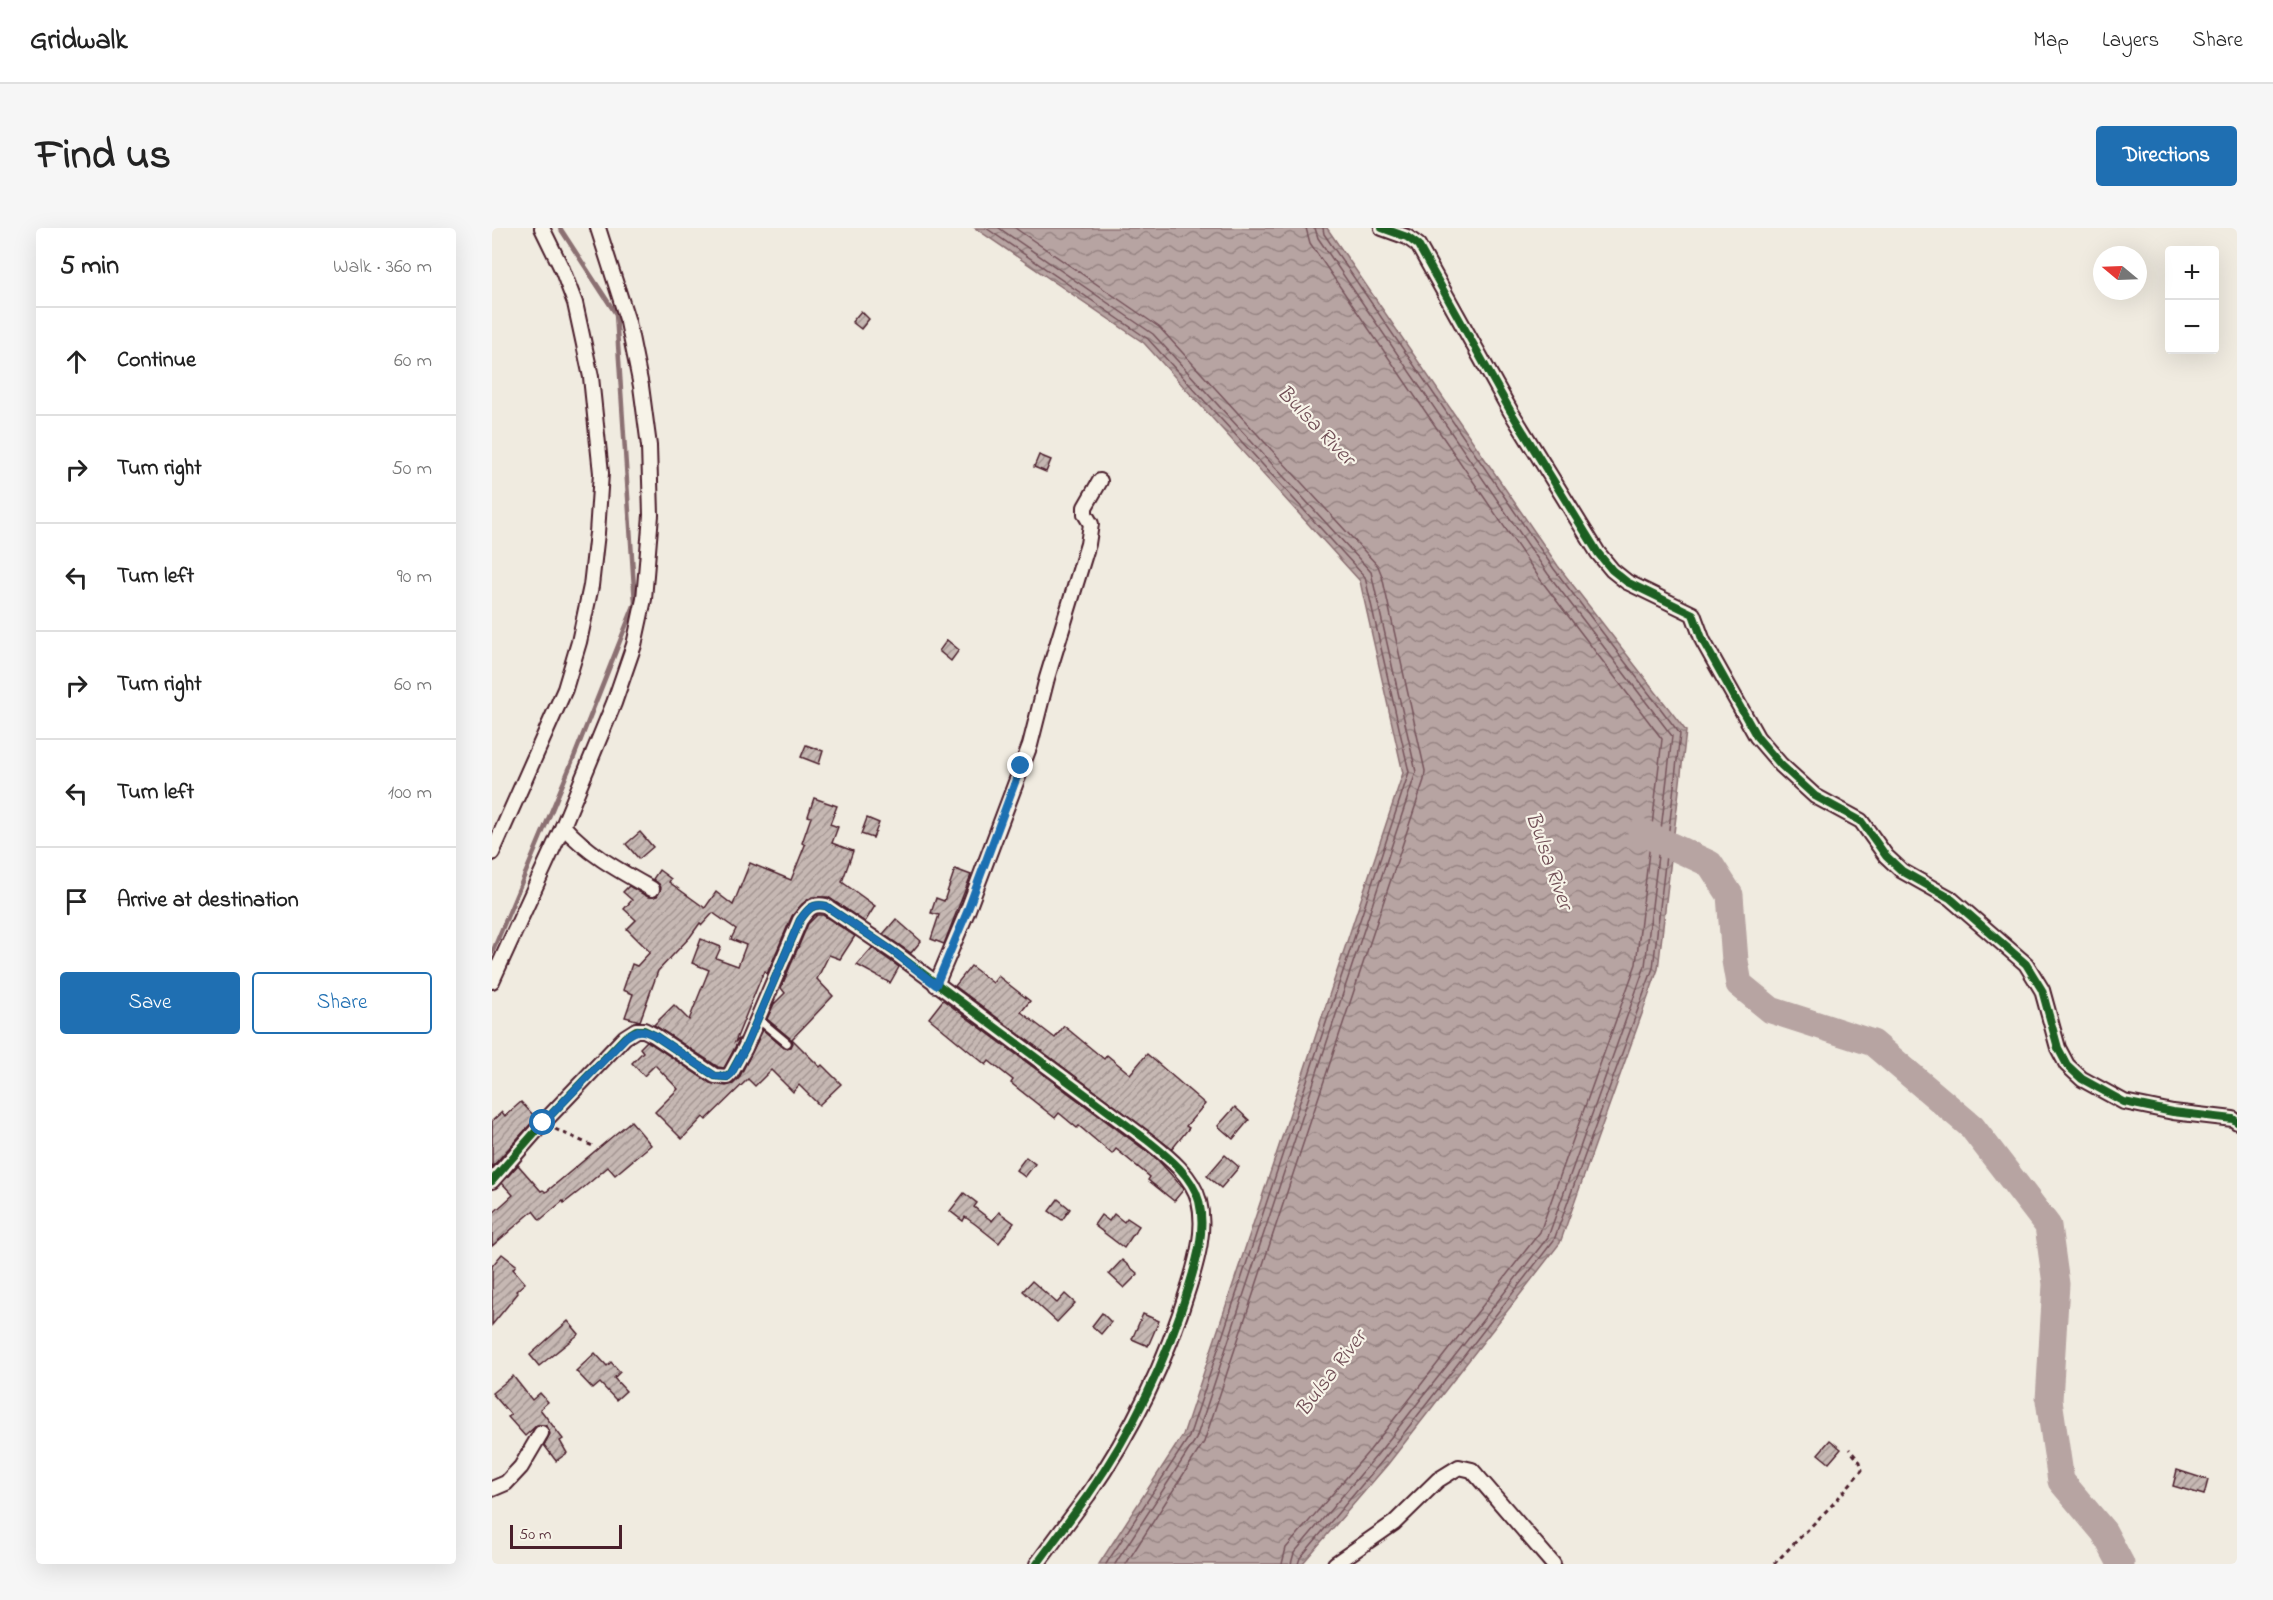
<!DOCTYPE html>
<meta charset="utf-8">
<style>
body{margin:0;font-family:"Indie Flower",sans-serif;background:#f6f6f6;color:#222}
.controls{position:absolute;right:18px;top:18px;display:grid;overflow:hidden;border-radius:6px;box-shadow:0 6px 24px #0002}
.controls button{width:54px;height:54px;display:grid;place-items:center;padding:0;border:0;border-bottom:2px solid #e0e0e0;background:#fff;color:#222;font:30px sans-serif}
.compass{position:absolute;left:1601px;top:18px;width:54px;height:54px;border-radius:50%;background:#fff;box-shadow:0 6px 24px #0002;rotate:289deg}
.scale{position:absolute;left:18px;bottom:15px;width:112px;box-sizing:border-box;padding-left:6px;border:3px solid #4a1f2b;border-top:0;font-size:16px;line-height:21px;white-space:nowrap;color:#4a1f2b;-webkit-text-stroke:4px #f7f3e8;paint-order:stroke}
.stop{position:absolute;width:18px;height:18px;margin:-14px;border:4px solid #1f6fb2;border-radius:50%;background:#fff}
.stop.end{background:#1f6fb2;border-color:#fff;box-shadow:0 2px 6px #0008}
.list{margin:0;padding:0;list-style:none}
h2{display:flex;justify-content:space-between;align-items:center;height:78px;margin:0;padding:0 24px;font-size:26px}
h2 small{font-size:20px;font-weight:400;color:#767676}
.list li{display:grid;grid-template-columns:39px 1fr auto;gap:18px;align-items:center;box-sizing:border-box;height:108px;padding:0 24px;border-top:2px solid #e0e0e0}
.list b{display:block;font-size:22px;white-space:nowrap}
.list em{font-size:20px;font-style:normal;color:#767676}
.actions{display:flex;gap:12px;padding:18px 24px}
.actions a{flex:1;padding:14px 0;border:2px solid #1f6fb2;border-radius:6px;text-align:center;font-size:21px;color:#1f6fb2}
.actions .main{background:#1f6fb2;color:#fff}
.icon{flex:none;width:33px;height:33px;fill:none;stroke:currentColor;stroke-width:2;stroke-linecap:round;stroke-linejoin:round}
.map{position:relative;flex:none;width:1745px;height:1336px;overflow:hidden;border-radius:6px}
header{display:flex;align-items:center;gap:36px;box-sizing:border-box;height:84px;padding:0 30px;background:#fff;border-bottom:2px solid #e0e0e0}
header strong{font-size:28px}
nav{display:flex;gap:33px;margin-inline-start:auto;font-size:21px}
.intro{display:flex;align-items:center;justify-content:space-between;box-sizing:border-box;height:144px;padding:0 36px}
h1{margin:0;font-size:42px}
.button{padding:15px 27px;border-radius:6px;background:#1f6fb2;color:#fff;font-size:21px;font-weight:700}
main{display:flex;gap:36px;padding:0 36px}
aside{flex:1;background:#fff;border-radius:6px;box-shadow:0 6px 24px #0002}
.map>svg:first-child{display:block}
.water{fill:url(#water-waves);stroke:#8b6f72;stroke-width:1.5}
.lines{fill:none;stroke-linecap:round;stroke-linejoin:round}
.shore{stroke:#76545b;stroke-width:1.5}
.stream{stroke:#8b6f72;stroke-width:4.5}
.river{stroke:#b7a4a2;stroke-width:27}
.building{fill:url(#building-hatch);stroke:#4a1f2b;stroke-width:1.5}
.service-casing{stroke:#4a1f2b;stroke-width:11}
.minor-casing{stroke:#4a1f2b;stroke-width:18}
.path{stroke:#4a1f2b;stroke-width:3;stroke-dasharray:4.5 4.5;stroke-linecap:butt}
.service{stroke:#f7f3e8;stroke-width:7}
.minor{stroke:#f7f3e8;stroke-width:14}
.cycleway-casing{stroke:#f7f3e8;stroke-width:11}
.cycleway{stroke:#1b5e20;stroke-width:8}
.route{stroke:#1f6fb2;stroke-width:8}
.labels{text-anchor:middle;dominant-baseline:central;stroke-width:4.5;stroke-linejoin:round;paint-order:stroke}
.water-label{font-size:22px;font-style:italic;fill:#704e55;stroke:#f7f3e8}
</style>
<header>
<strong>Gridwalk</strong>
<nav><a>Map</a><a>Layers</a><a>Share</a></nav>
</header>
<div class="intro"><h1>Find us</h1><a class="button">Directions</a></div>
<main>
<aside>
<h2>5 min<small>Walk · 360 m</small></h2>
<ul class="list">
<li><svg class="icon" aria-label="ahead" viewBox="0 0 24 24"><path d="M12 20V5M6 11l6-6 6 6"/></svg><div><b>Continue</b></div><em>60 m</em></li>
<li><svg class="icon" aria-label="right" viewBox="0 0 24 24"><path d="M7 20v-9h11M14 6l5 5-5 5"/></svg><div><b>Turn right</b></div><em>50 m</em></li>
<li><svg class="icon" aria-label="left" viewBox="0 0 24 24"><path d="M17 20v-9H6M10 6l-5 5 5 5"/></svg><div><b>Turn left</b></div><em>90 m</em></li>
<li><svg class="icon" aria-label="right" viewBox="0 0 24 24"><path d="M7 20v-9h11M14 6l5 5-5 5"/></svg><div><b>Turn right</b></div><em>60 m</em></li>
<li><svg class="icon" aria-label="left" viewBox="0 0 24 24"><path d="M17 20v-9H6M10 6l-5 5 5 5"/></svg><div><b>Turn left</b></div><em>100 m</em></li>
<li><svg class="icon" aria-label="arrive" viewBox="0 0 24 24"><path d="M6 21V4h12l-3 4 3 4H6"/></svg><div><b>Arrive at destination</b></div></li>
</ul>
<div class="actions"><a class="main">Save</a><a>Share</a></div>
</aside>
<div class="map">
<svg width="1745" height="1336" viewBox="0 0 1745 1336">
<defs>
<pattern id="water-waves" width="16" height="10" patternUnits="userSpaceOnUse" patternTransform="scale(1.5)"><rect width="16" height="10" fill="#b7a4a2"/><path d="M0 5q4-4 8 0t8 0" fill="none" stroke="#978584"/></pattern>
<pattern id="building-hatch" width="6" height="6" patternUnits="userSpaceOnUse" patternTransform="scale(1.5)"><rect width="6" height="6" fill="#c6b8b3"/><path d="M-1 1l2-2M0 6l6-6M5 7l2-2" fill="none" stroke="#a39592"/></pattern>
</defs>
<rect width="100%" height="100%" fill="#f0ebe0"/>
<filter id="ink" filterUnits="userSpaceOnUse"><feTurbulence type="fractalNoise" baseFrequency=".0167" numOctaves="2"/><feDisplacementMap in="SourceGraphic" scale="12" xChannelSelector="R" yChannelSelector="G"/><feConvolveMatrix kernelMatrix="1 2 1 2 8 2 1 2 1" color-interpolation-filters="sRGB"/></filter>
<g filter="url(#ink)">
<!-- water -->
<polygon class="water" points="483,0 835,0 1066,338 1194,503 1166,741 1068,1015 896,1236 810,1336 607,1336 691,1207 911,545 868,353 652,115"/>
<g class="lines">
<!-- shore -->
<g class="shore">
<polyline points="494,0 656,111 873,349 917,544 697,1209 614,1336"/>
<polyline points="507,0 661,106 879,344 924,544 704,1211 623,1336"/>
<polyline points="523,0 667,99 886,338 890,348 933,543 932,552 712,1214 634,1336"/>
<polyline points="790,1336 794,1320 878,1222 1048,1004 1144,736 1170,511 1048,351 818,15 814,0"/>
<polyline points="799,1336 802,1325 885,1227 1056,1009 1153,738 1180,508 1056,346 826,10 823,0"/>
<polyline points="806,1336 808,1330 891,1232 1062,1012 1161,740 1188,506 1062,341 832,6 831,0"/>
</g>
<!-- stream -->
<polyline class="stream" points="0,725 80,534 143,375 124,86 68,0"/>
<!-- river -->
<polyline class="river" points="1149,604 1218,636 1238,667 1243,733 1247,756 1279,782 1381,815 1480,899 1556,998 1564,1056 1557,1172 1569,1253 1612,1304 1629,1336"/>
</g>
<!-- building -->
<g class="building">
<polygon points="369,83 377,91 369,101 360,94"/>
<polygon points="547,227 559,232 554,244 542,239"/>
<polygon points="455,412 467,422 459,433 447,423"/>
<polygon points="314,517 331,523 327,536 309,529"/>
<polygon points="322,570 345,578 338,596 346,599 340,615 361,623 350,654 383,678 373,694 336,669 320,669 310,676 300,688 275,746 272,743 243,814 248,810 232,840 226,839 162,797 182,777 197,792 217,742 200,735 209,711 229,719 224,730 246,738 254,717 239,711 244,701 221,685 210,697 208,695 198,709 166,743 148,793 133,789 141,766 131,762 140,736 145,738 158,724 135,701 144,692 132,681 140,672 131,664 137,658 156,669 165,668 169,660 167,656 161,651 167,642 179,651 177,654 213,680 224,664 241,677 258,635 299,652 313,617 310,615 319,589 316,588"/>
<polygon points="375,590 387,595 381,610 369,606"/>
<polygon points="148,604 161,619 147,631 134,616"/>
<polygon points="463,641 479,647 452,716 439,711 447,687 439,685 444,670 452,673"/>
<polygon points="325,687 331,687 363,708 348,731 337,727 325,751 341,768 300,811 328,839 330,837 349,856 327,877 307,857 301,864 279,842 263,858 256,851 214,892 211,889 190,911 163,884 186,861 163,837 152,848 140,835 151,824 148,820 155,813 218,855 234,858 241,856 247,850 271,802 292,820 299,819 301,815 299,811 275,791 282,776 293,765 289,760 316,696"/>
<polygon points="404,691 429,713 419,725 391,706"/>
<polygon points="380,720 407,739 398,755 365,737"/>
<polygon points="479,738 501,755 506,748 538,773 529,784 563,810 572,798 612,831 615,827 638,846 655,826 713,876 694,898 697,900 680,921 463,758"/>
<polygon points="451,772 665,931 692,961 682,973 656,952 658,949 624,921 620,926 587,898 585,900 567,885 563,890 519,855 521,852 497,833 494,837 437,790"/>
<polygon points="29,874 44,890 0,939 0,893 10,884 13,888"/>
<polygon points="743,879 757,892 741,911 726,898"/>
<polygon points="139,893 159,917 123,947 116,939 90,961 72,975 71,973 48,992 41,983 0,1018 0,986 21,967 10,955 26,937 49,963 51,962 54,964"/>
<polygon points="733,927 747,939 729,960 715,948"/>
<polygon points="534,929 543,936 533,949 524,942"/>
<polygon points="472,965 485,975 482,979 500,993 507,984 522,995 507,1015 483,996 473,989 471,993 458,983"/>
<polygon points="566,971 578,981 570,992 557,983"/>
<polygon points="622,986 632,994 635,990 647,998 632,1020 602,997 609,987 617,993"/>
<polygon points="10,1026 24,1037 21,1041 33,1055 24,1063 26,1065 0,1097 0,1038"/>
<polygon points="630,1032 646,1046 632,1060 617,1046"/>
<polygon points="540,1053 565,1075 573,1066 583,1075 565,1094 531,1063"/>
<polygon points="610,1085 619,1094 609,1106 600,1098"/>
<polygon points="651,1086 667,1093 656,1118 640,1111"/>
<polygon points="76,1093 87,1106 47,1138 38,1127"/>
<polygon points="103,1125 115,1138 119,1134 128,1144 122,1150 134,1163 124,1172 108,1155 101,1161 84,1143"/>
<polygon points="21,1148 40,1172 48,1165 56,1174 48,1181 71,1211 68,1213 75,1225 64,1233 52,1217 58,1206 56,1200 53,1197 45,1197 33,1208 16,1189 19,1187 0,1165"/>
<polygon points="1338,1212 1349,1221 1337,1235 1326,1226"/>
<polygon points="1685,1242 1716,1252 1712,1267 1681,1258"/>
</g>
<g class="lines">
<defs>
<polyline id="service" points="265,790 295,815"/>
<g id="minor">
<polyline points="890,0 915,9 926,17 1019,184 1106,325 1120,342 1135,354 1201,386 1211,413 1265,509 1289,537 1323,568 1369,593 1394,628 1410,643 1458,670 1534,736 1550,762 1566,820 1575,837 1590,851 1632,874 1681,884 1741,891 1745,894"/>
<path d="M 71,598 C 96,626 128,643 160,661"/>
<polyline points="0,625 73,461 87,414 99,358 105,305 109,245 99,149 83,75 70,41 50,0"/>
<polyline points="0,753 71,598 122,475 142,417 152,371 159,287 157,218 149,158 136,94 106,0"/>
<polyline points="444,757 475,684 538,517 555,450 596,316 599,296 593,286 593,279 608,253"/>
<path d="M 0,953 L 51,895 L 133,809 L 144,802 L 152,802 L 162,807 L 223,848 L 235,849 L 239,845 L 253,820 L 308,692 C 316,681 320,675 334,678 L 402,724 L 655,912 C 675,928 700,947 707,973 C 714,1001 705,1032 697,1058 C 675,1131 640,1204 596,1267 C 579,1290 562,1313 545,1336"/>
<polyline points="0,1261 14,1255 29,1239 49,1205"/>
<polyline points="843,1336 902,1295 946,1252 967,1239 980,1242 1061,1336"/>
</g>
</defs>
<!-- service casing -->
<use href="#service" class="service-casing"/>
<!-- minor casing -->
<use href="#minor" class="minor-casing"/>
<!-- path -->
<g class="path">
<polyline points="63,901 103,919"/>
<polyline points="1282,1336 1342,1275 1370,1242 1368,1234 1357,1221"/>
</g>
<!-- service -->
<use href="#service" class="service"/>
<!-- minor -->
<use href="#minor" class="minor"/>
<defs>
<g id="cycleway">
<polyline points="890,0 915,9 926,17 1019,184 1106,325 1120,342 1135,354 1201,386 1211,413 1265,509 1289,537 1323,568 1369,593 1394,628 1410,643 1458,670 1534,736 1550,762 1566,820 1575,837 1590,851 1632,874 1681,884 1741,891 1745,894"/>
<path d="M 0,953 L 51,895 L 133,809 L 144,802 L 152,802 L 162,807 L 223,848 L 235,849 L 239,845 L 253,820 L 308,692 C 316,681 320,675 334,678 L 402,724 L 655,912 C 675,928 700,947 707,973 C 714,1001 705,1032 697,1058 C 675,1131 640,1204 596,1267 C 579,1290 562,1313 545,1336"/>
</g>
</defs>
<!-- cycleway casing -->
<use href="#cycleway" class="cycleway-casing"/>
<!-- cycleway -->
<use href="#cycleway" class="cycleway"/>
</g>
</g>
<g class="lines" filter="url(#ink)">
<!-- route -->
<path class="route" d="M 51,895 L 134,809 C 145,801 150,801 162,807 L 223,848 L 235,849 L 239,846 L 253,820 L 308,692 C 316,681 320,675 334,678 L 402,724 L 444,757 L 475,684 L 529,538"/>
</g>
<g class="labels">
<!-- water labels -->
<g class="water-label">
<text transform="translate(823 198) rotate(46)">Bulsa River</text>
<text transform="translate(1056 633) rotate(70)">Bulsa River</text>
<text transform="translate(840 1146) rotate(-53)">Bulsa River</text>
</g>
</g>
</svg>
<div class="controls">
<button>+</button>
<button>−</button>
</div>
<svg class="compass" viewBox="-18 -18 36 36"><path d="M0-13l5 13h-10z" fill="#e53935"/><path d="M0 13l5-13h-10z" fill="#767676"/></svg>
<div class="scale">50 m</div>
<div class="stop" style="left:51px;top:895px"></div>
<div class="stop end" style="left:529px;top:538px"></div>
</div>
</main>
